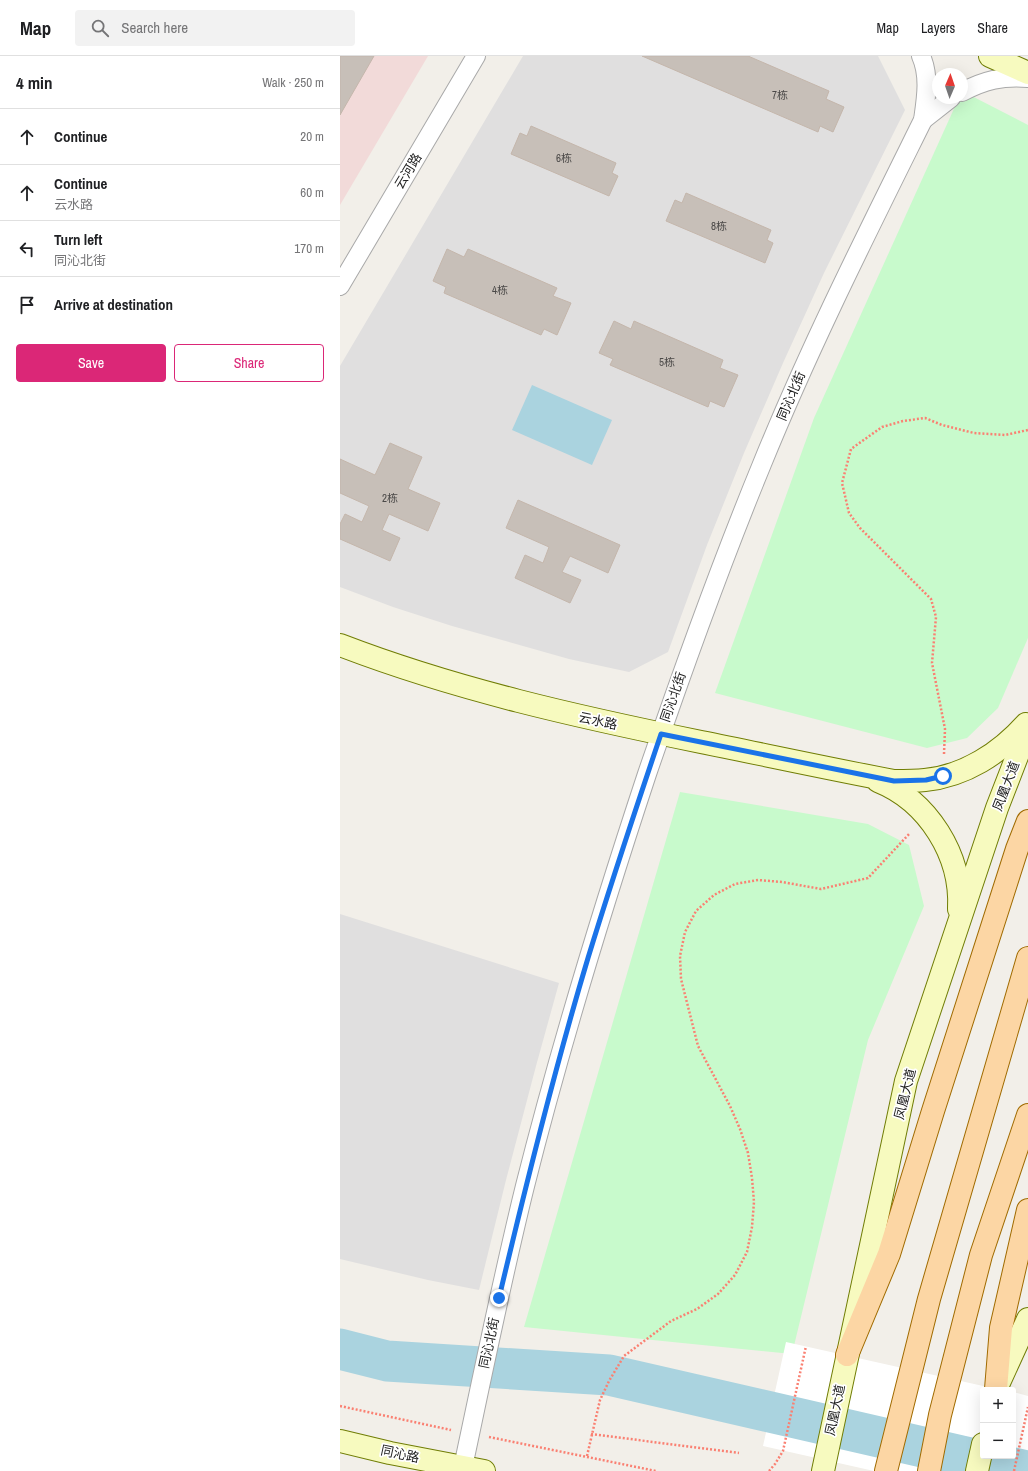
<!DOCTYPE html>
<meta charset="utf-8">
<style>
body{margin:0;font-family:"Archivo Narrow","Noto Sans SC",sans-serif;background:#f2f2f2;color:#202124}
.controls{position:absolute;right:12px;bottom:12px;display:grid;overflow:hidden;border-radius:4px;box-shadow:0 4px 16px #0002}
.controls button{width:36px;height:36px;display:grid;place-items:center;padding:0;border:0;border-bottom:1px solid #e0e0e0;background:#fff;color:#202124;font:20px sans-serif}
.compass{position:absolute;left:592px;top:12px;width:36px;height:36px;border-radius:50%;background:#fff;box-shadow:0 4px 16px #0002;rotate:2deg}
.stop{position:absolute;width:12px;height:12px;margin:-9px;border:3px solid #1a73e8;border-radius:50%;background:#fff}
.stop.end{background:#1a73e8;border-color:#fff;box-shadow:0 1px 4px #0008}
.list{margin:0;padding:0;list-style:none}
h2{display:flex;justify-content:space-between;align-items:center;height:52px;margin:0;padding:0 16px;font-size:17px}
h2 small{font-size:13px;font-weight:400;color:#757577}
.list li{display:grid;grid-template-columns:26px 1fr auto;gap:12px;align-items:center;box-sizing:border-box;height:56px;padding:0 16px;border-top:1px solid #e0e0e0}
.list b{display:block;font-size:15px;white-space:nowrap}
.list p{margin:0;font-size:13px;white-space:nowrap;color:#757577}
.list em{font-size:13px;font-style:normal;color:#757577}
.actions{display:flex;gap:8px;padding:12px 16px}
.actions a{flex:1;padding:9px 0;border:1px solid #db2777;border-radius:4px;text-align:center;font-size:14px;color:#db2777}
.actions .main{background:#db2777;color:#fff}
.icon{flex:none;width:22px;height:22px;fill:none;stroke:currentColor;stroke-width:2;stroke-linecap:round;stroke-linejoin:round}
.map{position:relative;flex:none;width:688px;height:1415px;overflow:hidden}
header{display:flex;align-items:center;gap:24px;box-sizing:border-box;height:56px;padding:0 20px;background:#fff;border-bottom:1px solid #e0e0e0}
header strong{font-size:19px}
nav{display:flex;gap:22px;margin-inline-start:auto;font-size:14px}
.search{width:280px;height:36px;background:#f2f2f2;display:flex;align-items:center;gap:10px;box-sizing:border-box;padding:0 14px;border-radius:4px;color:#757577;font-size:15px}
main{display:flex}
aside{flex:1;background:#fff}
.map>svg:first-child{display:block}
.residential{fill:#e0dfdf}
.commercial{fill:#f2dad9}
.park{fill:#c8facc}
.water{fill:#aad3df}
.pier{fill:#fff}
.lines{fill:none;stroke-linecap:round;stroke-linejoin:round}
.river{stroke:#aad3df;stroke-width:41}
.building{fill:#c7bfb8;stroke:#c4b6ab}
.street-casing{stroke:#a9a9a9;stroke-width:20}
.secondary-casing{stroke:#707d05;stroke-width:24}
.primary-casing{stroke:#a06b00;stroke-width:24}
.path{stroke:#fa8072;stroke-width:2.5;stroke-dasharray:2 2;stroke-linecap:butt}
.street{stroke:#fff;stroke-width:18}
.secondary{stroke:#f7fabf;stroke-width:22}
.primary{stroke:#fcd6a4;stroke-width:22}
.route{stroke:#1a73e8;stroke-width:5}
.labels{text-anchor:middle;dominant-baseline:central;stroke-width:3.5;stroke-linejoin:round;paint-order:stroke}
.number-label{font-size:11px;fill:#4b4948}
.street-label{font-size:13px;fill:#222;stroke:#fff}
</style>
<header>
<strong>Map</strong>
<div class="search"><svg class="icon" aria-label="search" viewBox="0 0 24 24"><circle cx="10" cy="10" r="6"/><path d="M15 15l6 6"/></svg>Search here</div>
<nav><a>Map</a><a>Layers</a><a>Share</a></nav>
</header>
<main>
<aside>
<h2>4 min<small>Walk · 250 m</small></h2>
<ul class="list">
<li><svg class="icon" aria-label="ahead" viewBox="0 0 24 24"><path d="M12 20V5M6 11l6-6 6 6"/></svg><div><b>Continue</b></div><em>20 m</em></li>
<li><svg class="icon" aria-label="ahead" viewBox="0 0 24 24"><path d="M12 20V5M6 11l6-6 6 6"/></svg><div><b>Continue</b><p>云水路</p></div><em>60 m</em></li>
<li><svg class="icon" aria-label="left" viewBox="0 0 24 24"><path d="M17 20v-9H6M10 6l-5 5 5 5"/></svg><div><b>Turn left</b><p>同沁北街</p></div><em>170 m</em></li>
<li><svg class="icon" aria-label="arrive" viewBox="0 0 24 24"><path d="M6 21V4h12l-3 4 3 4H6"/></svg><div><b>Arrive at destination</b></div></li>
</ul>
<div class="actions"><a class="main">Save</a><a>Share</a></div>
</aside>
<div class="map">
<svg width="688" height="1415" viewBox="0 0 688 1415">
<rect width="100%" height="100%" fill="#f2efe9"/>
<!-- residential -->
<g class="residential">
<polygon points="183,0 538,0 565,54 484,217 443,307 404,397 367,489 328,596 289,616 229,603 112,570 53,551 0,531 0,310"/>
<polygon points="0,858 219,927 196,1010 166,1124 139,1234 88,1224 0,1203"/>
</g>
<!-- commercial -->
<polygon class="commercial" points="0,0 88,0 0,149"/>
<!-- park -->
<g class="park">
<polygon points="622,35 688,69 688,582 658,652 627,682 587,692 375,637 474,362"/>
<polygon points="340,736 528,768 569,789 584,850 528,984 452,1298 184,1271"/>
</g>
<!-- water -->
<polygon class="water" points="192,329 272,364 252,409 172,374"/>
<!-- pier -->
<polygon class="pier" points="446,1286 661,1334 643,1334 643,1400 673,1400 673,1336 688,1340 688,1415 534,1415 423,1390"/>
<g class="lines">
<!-- river -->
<polyline class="river" points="0,1293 47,1305 269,1319 687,1415"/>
</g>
<!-- building -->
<g class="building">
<polygon points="0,0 34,0 0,59"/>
<polygon points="302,0 408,0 489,35 486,43 504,51 493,76 480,70 478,76"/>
<polygon points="191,70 276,107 272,117 278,120 269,140 171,98 180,77 187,80"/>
<polygon points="346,137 431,174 427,184 433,187 425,207 326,165 335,144 342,147"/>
<polygon points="107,193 124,201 128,193 217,232 213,240 231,247 217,279 204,273 201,279 104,237 106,231 93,225"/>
<polygon points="274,265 291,273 294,265 383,304 380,312 398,319 384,351 370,345 368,351 270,309 273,303 259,297"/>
<polygon points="50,387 82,401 68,433 100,447 88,475 49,458 42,474 60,482 50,505 0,483 0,468 5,458 22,466 29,450 0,437 0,403 35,419"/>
<polygon points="178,444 280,489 268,517 230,500 222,516 241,524 230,547 175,522 185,499 203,507 209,491 166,472"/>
</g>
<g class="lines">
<defs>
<g id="street">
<path d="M 622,36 C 645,24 662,20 688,22"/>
<polyline points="583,64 611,42"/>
<polyline points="0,230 136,0"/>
<path d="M 123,1411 C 143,1317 162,1223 185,1130 C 220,991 262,854 307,718 C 343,613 380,510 422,408 C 470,290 527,177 583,64 C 586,43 590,20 581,0"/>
</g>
<g id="secondary">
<polyline points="650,0 688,17"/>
<path d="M 0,589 C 117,634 239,661 361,686 C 426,699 490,713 554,725 C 564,725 575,725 585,724 C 625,720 660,697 686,668"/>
<path d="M 538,725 C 588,745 622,799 619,853"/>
<polyline points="657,1331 688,1263"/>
<polyline points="0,1385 50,1397 144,1415"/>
<polyline points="483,1415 566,1025 657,752 688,672"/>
<polyline points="637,1415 643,1388"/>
</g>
<g id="primary">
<polyline points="507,1299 549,1198 593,1055 677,793 688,765"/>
<polyline points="656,1333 661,1272 688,1154"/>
<polyline points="546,1415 589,1243 688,902"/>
<polyline points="589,1415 600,1359 641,1199 688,1059"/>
</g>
</defs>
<!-- street casing -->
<use href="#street" class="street-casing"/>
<!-- secondary casing -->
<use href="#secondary" class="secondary-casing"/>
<!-- primary casing -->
<use href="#primary" class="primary-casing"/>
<!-- path -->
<g class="path">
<polyline points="604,698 605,673 592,607 596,561 591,543 520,472 509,457 502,427 511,393 542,371 563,365 585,362 602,369 634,377 665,379 688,374"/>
<polyline points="0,1350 111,1374"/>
<polyline points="251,1378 399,1397"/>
<polyline points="149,1381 316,1415"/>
<polyline points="247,1400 260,1344 269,1325 284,1300 331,1265 357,1253 378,1238 395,1219 407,1196 412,1171 414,1146 412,1122 408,1097 400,1073 390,1050 358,990 341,923 340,900 345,876 356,855 374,839 395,828 418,824 442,826 481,833 528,822 570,777"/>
<polyline points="429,1415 435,1408 443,1395 466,1290"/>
<polyline points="674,1415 688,1351"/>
</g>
<!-- street -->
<use href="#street" class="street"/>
<!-- secondary -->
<use href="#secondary" class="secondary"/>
<!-- primary -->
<use href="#primary" class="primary"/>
</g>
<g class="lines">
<!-- route -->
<path class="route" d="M 159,1242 C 186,1128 214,1015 248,902 C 271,827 296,752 321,678 L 554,725 L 586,724 L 603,720"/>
</g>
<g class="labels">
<!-- number labels -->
<g class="number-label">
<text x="440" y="39">7栋</text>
<text x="224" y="102">6栋</text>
<text x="379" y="170">8栋</text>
<text x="160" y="234">4栋</text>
<text x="327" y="306">5栋</text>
<text x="50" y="442">2栋</text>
</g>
<!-- street labels -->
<g class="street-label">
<text transform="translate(68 115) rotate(-59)">云河路</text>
<text transform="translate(451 340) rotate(-67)">同沁北街</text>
<text transform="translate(333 641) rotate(-71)">同沁北街</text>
<text transform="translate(258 665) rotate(12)">云水路</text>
<text transform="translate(666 730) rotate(-69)">凤凰大道</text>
<text transform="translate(565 1038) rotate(-76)">凤凰大道</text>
<text transform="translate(149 1287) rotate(-78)">同沁北街</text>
<text transform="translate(495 1354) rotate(-78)">凤凰大道</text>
<text transform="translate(60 1398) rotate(12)">同沁路</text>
</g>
</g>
</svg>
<div class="controls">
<button>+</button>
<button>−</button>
</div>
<svg class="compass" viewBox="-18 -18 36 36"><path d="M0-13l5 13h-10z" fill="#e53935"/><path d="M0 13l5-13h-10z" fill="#757577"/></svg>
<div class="stop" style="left:603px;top:720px"></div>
<div class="stop end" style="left:159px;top:1242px"></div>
</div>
</main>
